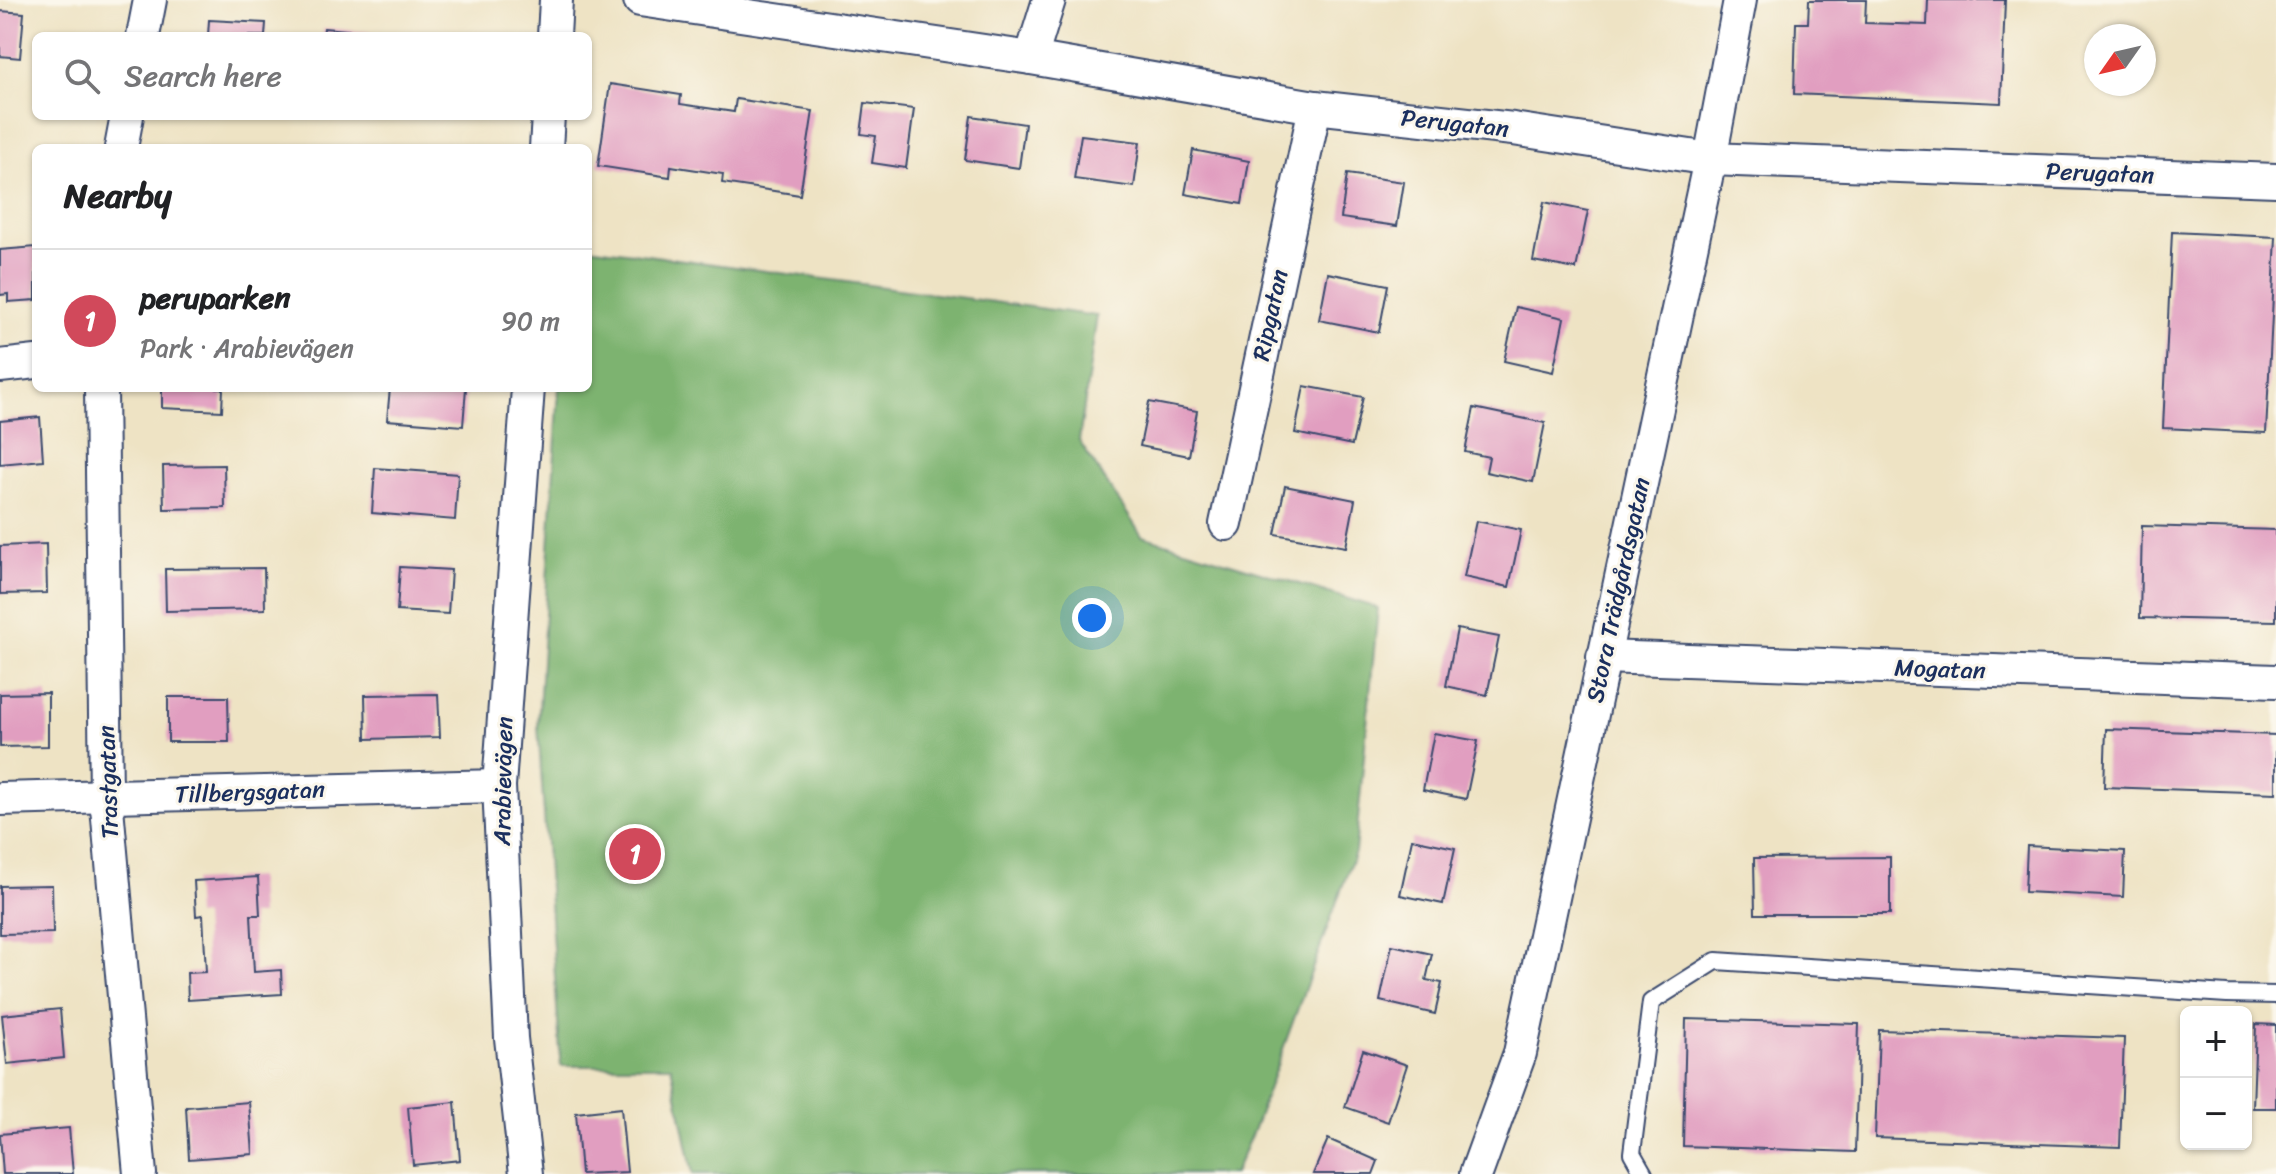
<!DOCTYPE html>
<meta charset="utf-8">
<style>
body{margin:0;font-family:Sriracha,sans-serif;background:#f2f2f2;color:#202124}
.controls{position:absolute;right:24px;bottom:24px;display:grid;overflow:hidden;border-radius:12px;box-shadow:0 2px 6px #0004}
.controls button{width:72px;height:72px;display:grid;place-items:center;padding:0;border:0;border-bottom:2px solid #e0e0e0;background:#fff;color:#202124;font:40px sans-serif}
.compass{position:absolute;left:2084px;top:24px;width:72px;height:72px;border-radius:50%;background:#fff;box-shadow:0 2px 6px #0004;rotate:236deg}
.you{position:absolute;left:1092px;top:618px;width:28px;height:28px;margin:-20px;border:6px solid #fff;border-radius:50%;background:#1a73e8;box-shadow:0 0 0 12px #1a73e833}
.badge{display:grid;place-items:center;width:52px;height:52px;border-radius:50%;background:#d1495b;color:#fff;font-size:26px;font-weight:700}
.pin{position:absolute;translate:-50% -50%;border:4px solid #fff;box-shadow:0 2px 8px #0006}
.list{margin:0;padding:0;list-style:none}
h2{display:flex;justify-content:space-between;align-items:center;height:104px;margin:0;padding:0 32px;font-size:34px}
h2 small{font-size:26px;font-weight:400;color:#757577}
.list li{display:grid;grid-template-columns:52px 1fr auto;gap:24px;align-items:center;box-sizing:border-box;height:144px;padding:0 32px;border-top:2px solid #e0e0e0}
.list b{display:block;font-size:30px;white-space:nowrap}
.list p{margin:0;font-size:26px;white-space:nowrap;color:#757577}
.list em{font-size:26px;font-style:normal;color:#757577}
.icon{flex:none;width:44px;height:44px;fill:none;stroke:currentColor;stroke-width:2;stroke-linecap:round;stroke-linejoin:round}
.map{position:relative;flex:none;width:2276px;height:1174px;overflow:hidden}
.search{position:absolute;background:#fff;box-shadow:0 2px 6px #0004;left:32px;top:32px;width:560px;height:88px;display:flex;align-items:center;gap:20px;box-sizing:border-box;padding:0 28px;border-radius:12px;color:#757577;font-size:30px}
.panel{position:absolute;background:#fff;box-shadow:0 2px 6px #0004;left:32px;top:144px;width:560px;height:248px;border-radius:12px}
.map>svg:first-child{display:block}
.forest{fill:#7db370;stroke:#4c7167;stroke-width:2}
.building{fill:#e19ec0}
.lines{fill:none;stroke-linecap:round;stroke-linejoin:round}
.lane-casing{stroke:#3b4a6d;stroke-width:20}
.street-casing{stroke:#3b4a6d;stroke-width:36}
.lane{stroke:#fff;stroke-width:16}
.street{stroke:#fff;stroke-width:32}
.labels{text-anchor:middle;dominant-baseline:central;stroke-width:6;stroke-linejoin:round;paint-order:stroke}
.street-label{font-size:24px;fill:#1b2f5e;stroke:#fbf7ec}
</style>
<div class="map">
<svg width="2276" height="1174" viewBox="0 0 2276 1174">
<rect width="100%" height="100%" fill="#fbf7ec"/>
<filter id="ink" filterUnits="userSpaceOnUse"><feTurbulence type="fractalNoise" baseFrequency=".0125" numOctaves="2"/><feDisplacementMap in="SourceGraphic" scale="16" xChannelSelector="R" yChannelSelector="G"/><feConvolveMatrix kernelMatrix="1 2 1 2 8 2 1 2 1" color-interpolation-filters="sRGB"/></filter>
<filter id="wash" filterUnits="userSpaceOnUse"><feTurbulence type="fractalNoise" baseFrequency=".006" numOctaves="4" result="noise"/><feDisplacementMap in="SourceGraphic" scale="32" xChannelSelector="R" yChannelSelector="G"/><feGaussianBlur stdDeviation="1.8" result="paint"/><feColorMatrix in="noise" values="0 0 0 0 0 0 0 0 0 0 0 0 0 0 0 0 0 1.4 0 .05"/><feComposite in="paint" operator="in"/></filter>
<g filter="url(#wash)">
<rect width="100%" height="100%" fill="#eee3c4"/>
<!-- forest -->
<polygon class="forest" points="588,247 1097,316 1079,441 1142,536 1378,608 1355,852 1253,1131 1234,1174 693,1174 671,1066 561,1066 538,726 559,388 588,388"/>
<g id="blocks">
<!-- building -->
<g class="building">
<polygon points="1809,0 1866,0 1865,23 1927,25 1928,0 2005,0 2001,103 1794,94 1796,23 1808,23"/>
<polygon points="0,11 24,13 20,58 0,56"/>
<polygon points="209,20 266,23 265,36 208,36"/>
<polygon points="324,28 378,33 378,36 323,36"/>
<polygon points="610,84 681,95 680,104 734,112 736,99 813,111 800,195 722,183 723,174 671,166 670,177 598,166"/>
<polygon points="865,103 914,109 906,168 872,163 876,136 861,134"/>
<polygon points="971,116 1025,124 1019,168 965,160"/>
<polygon points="1081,135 1140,142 1134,187 1074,179"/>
<polygon points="1193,150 1249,161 1242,204 1185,194"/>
<polygon points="1347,174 1404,182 1397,226 1341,218"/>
<polygon points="1544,202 1588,211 1576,269 1533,261"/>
<polygon points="2172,232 2276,237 2266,433 2163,428"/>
<polygon points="36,247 36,300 8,302 8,294 0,295 0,250"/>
<polygon points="1328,273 1388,285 1379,332 1319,320"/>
<polygon points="1516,307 1564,318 1553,372 1504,361"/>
<polygon points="1304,386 1363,397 1352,445 1295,433"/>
<polygon points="162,388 223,388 222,411 162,408"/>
<polygon points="390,388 466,388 463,426 387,420"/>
<polygon points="1149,402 1197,411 1189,456 1140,446"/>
<polygon points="1474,408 1545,423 1533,482 1486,472 1489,457 1465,452"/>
<polygon points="40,417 43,460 0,464 0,421"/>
<polygon points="224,465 225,508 164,509 163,466"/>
<polygon points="375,468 458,474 455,520 372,513"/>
<polygon points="1285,486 1355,500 1346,547 1275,534"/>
<polygon points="1476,521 1521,530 1509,587 1464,577"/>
<polygon points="2142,526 2276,530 2276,621 2140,618"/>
<polygon points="46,544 47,593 0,594 0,546"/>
<polygon points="400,567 451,570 448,614 397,611"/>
<polygon points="264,568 265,609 166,611 165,569"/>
<polygon points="1457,629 1499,637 1487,695 1446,686"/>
<polygon points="48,693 48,746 0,747 0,694"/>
<polygon points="438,694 440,737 366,739 365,695"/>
<polygon points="168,697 228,697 229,742 168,742"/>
<polygon points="2106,729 2276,735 2276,793 2104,787"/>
<polygon points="1434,733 1478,741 1466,799 1423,790"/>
<polygon points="1412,839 1455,848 1443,904 1400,895"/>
<polygon points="2027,846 2125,851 2123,897 2025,892"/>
<polygon points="1890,857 1890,914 1755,914 1754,858"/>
<polygon points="258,877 260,915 251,915 254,972 281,970 282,994 188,1000 187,973 206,972 203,915 196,916 194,881"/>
<polygon points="52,885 53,933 0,934 0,886"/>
<polygon points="1392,945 1432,954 1426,980 1442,983 1435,1014 1380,1001"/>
<polygon points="60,1009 64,1058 7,1064 2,1015"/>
<polygon points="1686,1019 1859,1024 1855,1152 1683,1146"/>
<polygon points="2256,1024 2276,1025 2276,1108 2253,1108"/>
<polygon points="1879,1030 2124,1038 2120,1147 1875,1138"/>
<polygon points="1363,1050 1407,1065 1388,1122 1345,1107"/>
<polygon points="249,1102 253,1154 189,1159 186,1107"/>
<polygon points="455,1102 460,1160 413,1165 408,1107"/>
<polygon points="621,1108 627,1172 581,1174 576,1113"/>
<polygon points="69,1128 73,1174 3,1174 0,1134"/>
<polygon points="1328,1139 1378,1161 1373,1174 1313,1174"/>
</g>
</g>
</g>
<g filter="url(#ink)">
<use href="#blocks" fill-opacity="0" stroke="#3b4a6d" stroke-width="2"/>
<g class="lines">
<defs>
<polyline id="lane" points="1644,1174 1632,1153 1651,1002 1716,961 2227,994 2276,995"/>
<g id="street">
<polyline points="640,0 1031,58 1315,107 1513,129 1710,159 2276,180"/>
<polyline points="143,36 150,0"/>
<polyline points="554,36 556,0"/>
<polyline points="1031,58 1049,0"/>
<polyline points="121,148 127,116"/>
<polyline points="546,148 548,116"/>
<polyline points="0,366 36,362"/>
<polyline points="101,388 106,796 140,1174"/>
<polyline points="1226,524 1315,107"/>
<polyline points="1603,657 2276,681"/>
<polyline points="0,799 499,786"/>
<polyline points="526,1174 511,1038 499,786 528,388"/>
<polyline points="1476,1174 1520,1053 1710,159 1740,0"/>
</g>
</defs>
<!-- lane casing -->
<use href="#lane" class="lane-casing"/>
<!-- street casing -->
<use href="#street" class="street-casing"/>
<!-- lane -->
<use href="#lane" class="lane"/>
<!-- street -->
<use href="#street" class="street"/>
</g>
</g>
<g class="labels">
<!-- street labels -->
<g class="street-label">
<text transform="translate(1455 123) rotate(6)">Perugatan</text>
<text transform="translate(2100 173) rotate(2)">Perugatan</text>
<text transform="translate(1270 315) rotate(-78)">Ripgatan</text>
<text transform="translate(1618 590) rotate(-78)">Stora Trädgårdsgatan</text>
<text transform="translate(1940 669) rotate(2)">Mogatan</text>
<text transform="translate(503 781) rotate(-89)">Arabievägen</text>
<text transform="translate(108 782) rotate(-92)">Trastgatan</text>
<text transform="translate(250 792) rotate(-2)">Tillbergsgatan</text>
</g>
</g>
</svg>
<div class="controls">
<button>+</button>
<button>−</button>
</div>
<svg class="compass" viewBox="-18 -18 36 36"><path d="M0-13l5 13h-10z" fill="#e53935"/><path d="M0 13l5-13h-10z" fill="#757577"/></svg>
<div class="you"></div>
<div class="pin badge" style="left:635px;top:854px">1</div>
<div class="search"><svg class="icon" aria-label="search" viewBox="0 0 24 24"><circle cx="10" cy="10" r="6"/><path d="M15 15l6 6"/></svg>Search here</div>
<section class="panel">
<h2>Nearby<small></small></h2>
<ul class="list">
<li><span class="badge">1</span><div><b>peruparken</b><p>Park · Arabievägen</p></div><em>90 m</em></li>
</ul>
</section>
</div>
